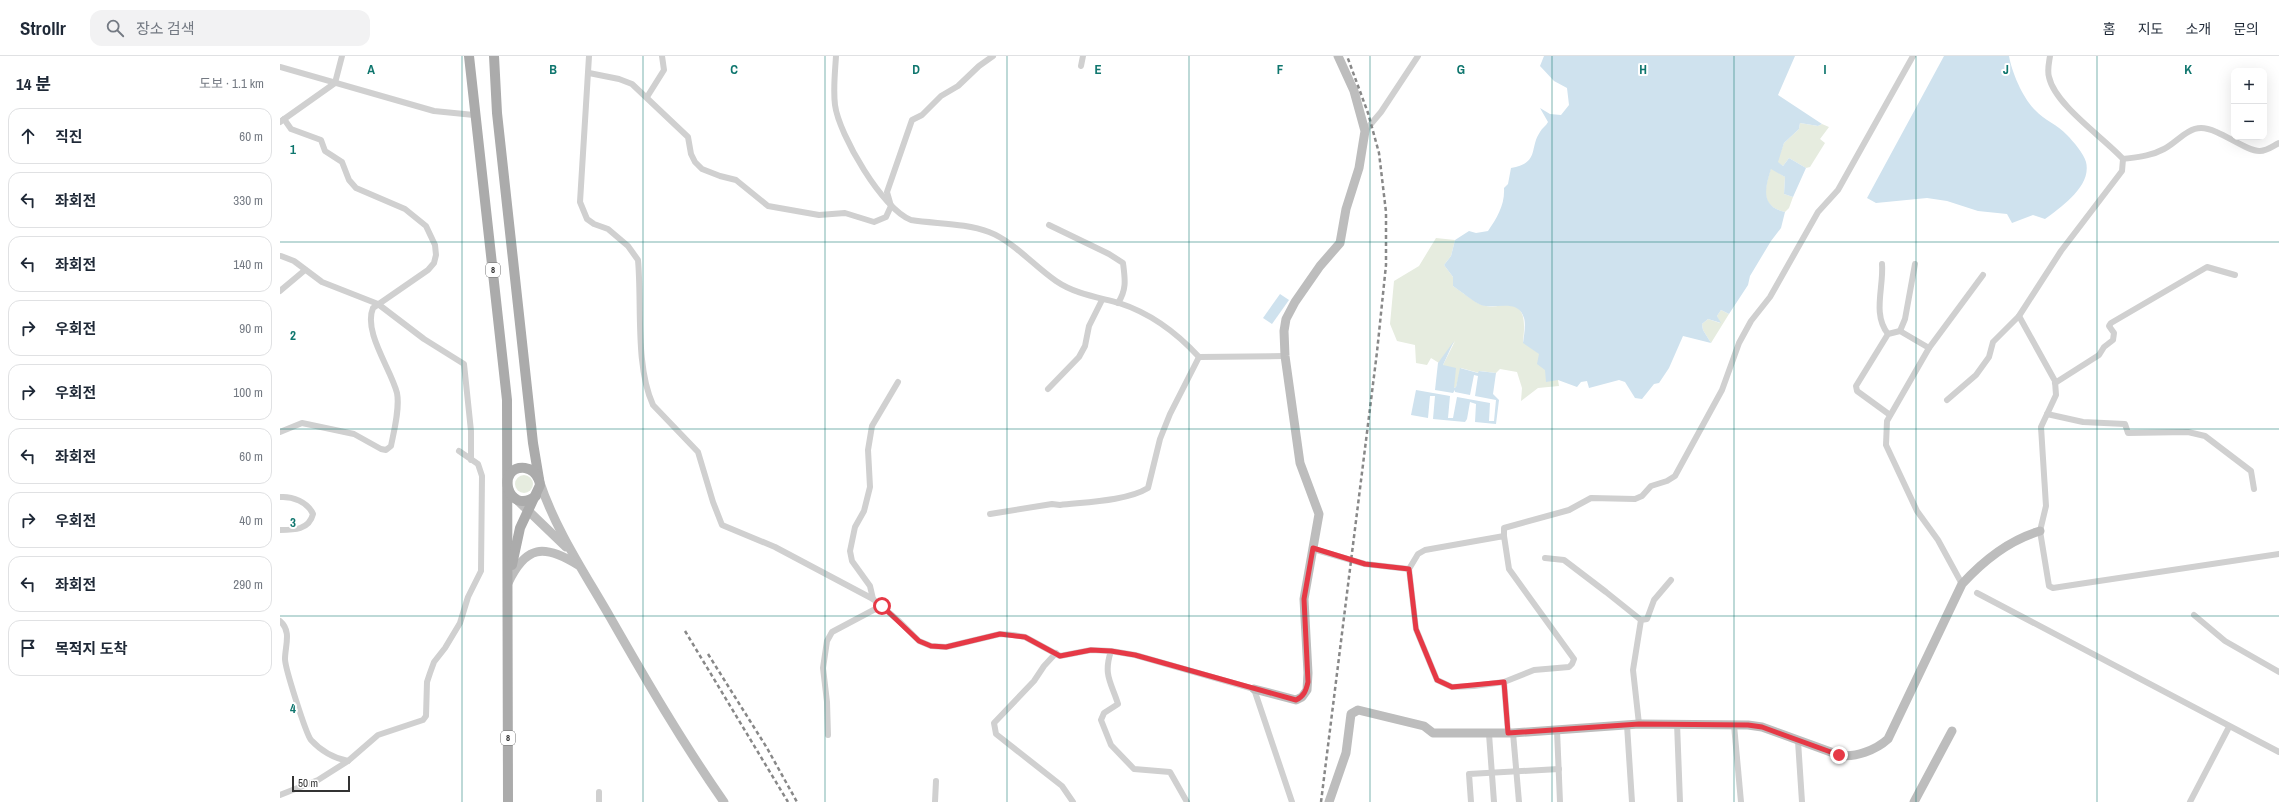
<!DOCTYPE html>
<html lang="ko">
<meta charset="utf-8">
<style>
body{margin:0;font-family:"Archivo Narrow","Noto Sans KR",sans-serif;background:#f2f2f3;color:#1f2937}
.controls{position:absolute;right:12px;top:12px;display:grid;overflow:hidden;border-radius:8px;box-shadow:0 4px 16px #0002}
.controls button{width:36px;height:36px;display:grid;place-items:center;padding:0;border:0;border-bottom:1px solid #e0e1e3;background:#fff;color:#1f2937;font:20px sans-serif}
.scale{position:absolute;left:12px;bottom:10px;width:58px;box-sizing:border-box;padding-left:4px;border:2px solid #333;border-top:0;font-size:11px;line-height:14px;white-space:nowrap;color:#333;-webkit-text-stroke:3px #fff;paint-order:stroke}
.stop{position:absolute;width:12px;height:12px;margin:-9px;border:3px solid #e63946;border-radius:50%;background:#fff}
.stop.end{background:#e63946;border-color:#fff;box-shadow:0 1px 4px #0008}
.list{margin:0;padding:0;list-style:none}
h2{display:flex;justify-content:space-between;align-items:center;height:52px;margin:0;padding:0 16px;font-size:17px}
h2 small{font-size:13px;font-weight:400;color:#747a83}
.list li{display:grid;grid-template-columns:26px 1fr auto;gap:12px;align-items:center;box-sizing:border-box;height:56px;margin:0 8px 8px;padding:0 8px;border:1px solid #e0e1e3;border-radius:12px}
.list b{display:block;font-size:15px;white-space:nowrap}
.list em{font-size:13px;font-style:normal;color:#747a83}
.icon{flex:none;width:22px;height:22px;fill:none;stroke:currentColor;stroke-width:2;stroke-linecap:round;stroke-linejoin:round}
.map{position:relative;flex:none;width:1999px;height:746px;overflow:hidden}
header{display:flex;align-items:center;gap:24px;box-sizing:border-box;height:56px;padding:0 20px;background:#fff;border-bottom:1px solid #e0e1e3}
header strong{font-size:19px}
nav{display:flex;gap:22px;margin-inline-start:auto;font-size:14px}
.search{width:280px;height:36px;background:#f2f2f3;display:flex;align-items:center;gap:10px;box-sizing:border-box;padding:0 14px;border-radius:12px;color:#747a83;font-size:15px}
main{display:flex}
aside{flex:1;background:#fff}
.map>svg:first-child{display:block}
.green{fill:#e6ecdf}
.water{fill:#cfe2ee}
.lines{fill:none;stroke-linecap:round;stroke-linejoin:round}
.street{stroke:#d0d0d0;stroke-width:6}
.secondary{stroke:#bdbdbd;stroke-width:9}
.primary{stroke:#ababab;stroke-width:10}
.rail{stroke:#888;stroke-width:2.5;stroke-dasharray:4 3;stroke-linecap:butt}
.route{stroke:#e63946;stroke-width:5}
.grid{fill:none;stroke:#0f766e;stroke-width:1;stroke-opacity:0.55}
.labels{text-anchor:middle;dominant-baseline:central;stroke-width:4;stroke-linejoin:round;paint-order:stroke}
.shield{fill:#fff;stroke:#707070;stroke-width:1}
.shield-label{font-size:9px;font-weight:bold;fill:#333}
.grid-label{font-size:13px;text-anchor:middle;font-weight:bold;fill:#0f766e;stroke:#fff;stroke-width:4;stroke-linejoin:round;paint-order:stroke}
</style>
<header>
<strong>Strollr</strong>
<div class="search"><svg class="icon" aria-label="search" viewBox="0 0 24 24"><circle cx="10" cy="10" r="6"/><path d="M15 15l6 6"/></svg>장소 검색</div>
<nav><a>홈</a><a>지도</a><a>소개</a><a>문의</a></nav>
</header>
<main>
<aside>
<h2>14 분<small>도보 · 1.1 km</small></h2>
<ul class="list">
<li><svg class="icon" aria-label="ahead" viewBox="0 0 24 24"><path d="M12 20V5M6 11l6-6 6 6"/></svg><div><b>직진</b></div><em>60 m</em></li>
<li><svg class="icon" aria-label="left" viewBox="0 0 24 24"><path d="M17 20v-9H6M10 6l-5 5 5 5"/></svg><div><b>좌회전</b></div><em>330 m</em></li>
<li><svg class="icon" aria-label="left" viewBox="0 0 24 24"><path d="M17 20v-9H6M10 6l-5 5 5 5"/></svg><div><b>좌회전</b></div><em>140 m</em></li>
<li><svg class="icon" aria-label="right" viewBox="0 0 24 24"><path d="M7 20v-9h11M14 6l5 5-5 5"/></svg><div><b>우회전</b></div><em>90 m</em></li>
<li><svg class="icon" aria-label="right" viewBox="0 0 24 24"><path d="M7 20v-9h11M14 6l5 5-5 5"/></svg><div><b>우회전</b></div><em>100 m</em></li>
<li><svg class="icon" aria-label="left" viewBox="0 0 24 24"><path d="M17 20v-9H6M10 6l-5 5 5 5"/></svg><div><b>좌회전</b></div><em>60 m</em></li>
<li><svg class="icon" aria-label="right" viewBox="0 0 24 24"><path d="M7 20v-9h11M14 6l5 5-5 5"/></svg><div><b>우회전</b></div><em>40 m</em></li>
<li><svg class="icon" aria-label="left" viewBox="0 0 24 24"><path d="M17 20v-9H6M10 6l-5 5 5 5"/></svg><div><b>좌회전</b></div><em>290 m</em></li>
<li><svg class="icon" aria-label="arrive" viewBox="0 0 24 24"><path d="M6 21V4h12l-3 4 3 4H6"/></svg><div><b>목적지 도착</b></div></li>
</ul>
</aside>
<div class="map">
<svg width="1999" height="746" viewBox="0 0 1999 746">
<rect width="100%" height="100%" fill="#fff"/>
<!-- green -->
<g class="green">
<polygon points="1520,67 1538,70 1542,68 1549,71 1540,83 1545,87 1530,111 1526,112 1509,102 1503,110 1497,106 1504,87 1519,73"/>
<path d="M 1491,112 L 1505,121 L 1504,138 L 1513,141 L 1509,152 L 1505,156 C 1479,150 1485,132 1491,112 Z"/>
<path d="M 1156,182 L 1175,184 L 1171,200 L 1164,209 L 1173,221 L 1173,230 C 1181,235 1194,246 1202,249 C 1216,253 1220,248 1230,249 C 1248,251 1244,274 1243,286 L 1260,298 L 1278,324 L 1279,330 L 1258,332 L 1241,345 L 1242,332 L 1237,316 L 1220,313 L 1216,317 L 1200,315 L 1199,317 L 1181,312 L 1176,331 L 1174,332 L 1163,309 L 1175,285 L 1159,307 L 1151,302 L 1147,309 L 1136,307 L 1135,289 L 1117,285 L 1110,268 L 1114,225 L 1139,210 Z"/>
<polygon points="1441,254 1449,258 1431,287 1423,274 1422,268 1428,263 1440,267 1437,260"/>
<circle cx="244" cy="428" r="9"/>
</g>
<!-- water -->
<g class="water">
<path d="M 1264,0 L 1515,0 L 1498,39 L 1542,68 L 1538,70 L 1520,67 L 1519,73 L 1504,87 L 1498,106 L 1503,110 L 1509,102 L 1526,112 L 1513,141 L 1504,138 L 1505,121 L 1491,113 C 1485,132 1480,150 1505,156 L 1501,172 L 1491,185 L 1470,220 L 1468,229 L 1449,258 L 1441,254 L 1437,260 L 1441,267 L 1428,263 L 1422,268 L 1423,274 L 1431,287 L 1403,280 L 1389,312 L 1379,327 L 1374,328 L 1362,343 L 1355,342 L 1345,326 L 1339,324 L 1309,332 L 1307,325 L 1301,326 L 1297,331 L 1278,324 L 1266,326 L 1265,314 L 1257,308 L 1259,298 L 1243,287 C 1244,280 1246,268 1244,262 C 1238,242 1216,254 1201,249 C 1192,245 1182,236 1173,230 L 1173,221 L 1164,209 L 1171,200 L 1175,184 L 1189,175 L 1196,177 L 1208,175 C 1217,162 1225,149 1224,132 L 1228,128 L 1231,112 C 1260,107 1249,92 1260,76 C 1262,72 1266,70 1268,66 L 1260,52 L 1270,58 L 1281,59 L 1289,49 L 1287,32 L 1274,25 L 1260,10 Z"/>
<path d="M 1664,0 L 1729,0 C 1732,17 1743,42 1755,54 C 1764,64 1778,69 1787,79 C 1793,85 1804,98 1806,106 C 1812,130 1781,151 1765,163 L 1753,159 L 1732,167 L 1727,158 L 1698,155 L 1667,145 L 1647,142 L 1596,147 L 1587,142 Z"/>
<polygon points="1000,238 1009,244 992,268 983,262"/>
<polygon points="1174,285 1163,309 1176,312 1174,332 1176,331 1180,312 1198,317 1199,315 1216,317 1213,338 1219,344 1216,368 1195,366 1196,348 1190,346 1187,363 1185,366 1153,363 1155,340 1150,340 1148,362 1131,359 1136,334 1170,340 1168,362 1173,362 1177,341 1210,347 1209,365 1214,365 1216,344 1195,340 1198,320 1194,319 1190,339 1175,336 1175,334 1173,337 1155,334 1158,307"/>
</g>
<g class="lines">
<!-- street -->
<g class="street">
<path d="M 309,0 L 300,146 L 307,163 L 314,168 L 328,173 L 348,190 L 358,204 C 362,248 355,310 373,349 L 418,396 L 433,446 L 442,469 L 495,491 L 593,543 L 619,565 L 639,585 L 651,590 L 666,591 L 720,578 L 733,579 L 745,581 L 780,600 L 811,594 L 831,595 L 855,599 L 974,633 L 1012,746"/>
<path d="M 556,0 C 555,17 553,33 555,49 C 559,79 603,154 631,164 C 657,168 685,167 709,176 C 733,185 755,211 776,225 C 795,238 817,241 839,247 C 870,257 897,277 919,301 L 1005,300"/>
<polyline points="801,10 803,0"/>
<polyline points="0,11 154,55 194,59"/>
<polyline points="309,17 339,23 352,28 408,81 411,98 415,106 422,113 440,120 456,124 488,150 539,159 565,157 594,166 606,161 611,150 607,136 632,64 642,59 661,40 678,30 699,10 713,0"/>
<polyline points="367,41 384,14 382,0"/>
<polyline points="0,66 55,27 62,0"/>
<polyline points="1085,75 1101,56 1138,0"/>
<path d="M 1843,103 C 1858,101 1871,100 1884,93 C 1896,87 1907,72 1921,72 C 1939,72 1966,96 1980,95 C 1987,95 1993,90 1999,87"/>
<path d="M 769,169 L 829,198 L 843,207 C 845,223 847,233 838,247"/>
<polyline points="1,200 14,205 42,226 98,248 144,283 184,308 191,375 191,404"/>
<path d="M 1602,208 C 1604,231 1592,258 1608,278"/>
<polyline points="0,235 25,214"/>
<polyline points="1739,260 1775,325 1776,339 1761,371 1766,450 1760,475 1769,530 1773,532 1799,528 1999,498"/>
<polyline points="1620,275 1625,263 1635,208"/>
<polyline points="1775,327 1819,299 1824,291 1833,284 1834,277 1829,270 1831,267 1927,211 1955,219"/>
<polyline points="768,333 799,301 805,290 809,270 822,244"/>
<path d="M 1667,344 L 1696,319 L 1709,301 L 1713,286 L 1739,260 L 1781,195 L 1842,115 L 1843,103 C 1824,82 1775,49 1769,21 C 1767,14 1769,7 1770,0"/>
<polyline points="1767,358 1803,366 1845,368 1848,377 1908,376 1925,380 1971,415 1974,433"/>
<polyline points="1610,359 1577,335 1576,330 1608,278 1620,275 1649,292"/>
<path d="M 0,376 L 22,367 L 74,378 L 101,393 L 106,394 L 111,390 C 114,375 120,352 117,337 C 111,313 83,276 93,252 L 148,214 L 154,207 L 156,199 L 155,189 L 146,170 L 125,153 L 76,132 L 69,124 L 62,106 L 45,95 L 41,84 L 11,73 L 4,63"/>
<path d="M 0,441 C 12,440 28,446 33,458 C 29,474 14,474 0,474"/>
<path d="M 710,458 L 772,448 L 780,449 C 805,446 847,445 868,432 L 880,383 L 890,358 L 919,301"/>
<polyline points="1224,480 1229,513 1294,603 1292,608 1289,611 1254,614 1224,626 1194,630 1172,631 1157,624 1136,573 1129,513 1138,498 1145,494 1224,480 1224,472 1289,454 1311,442 1355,443 1362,440 1371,430 1387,425 1395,420 1442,334 1459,287 1471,265 1490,241 1538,156 1558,134 1633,0"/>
<polyline points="1033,493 1085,508 1129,513"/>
<polyline points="1265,502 1284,504 1326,536 1361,564"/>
<polyline points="1682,528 1658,484 1637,455 1606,389 1607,365 1649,292 1703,219"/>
<polyline points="1697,537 1999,696"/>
<polyline points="593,543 590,530 572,505 570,495 575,471 584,455 590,431 588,394 592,370 618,326"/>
<polyline points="1914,559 1945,585 1999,616"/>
<path d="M 0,565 C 12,575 5,590 5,603 C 5,612 26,678 31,684 C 42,696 53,702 68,705"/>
<path d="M 831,595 C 823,619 831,626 838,648 L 824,657 L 821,664 L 831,689 L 854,713 L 890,716 L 907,746"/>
<polyline points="776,597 764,610 754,625 714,667 716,678 782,730 793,746"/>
<polyline points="1224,626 1228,677"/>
<polyline points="1397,667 1400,746"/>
<polyline points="1359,668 1353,614 1361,564 1367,563 1374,544 1391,524"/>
<polyline points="1347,669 1352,746"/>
<polyline points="1454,669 1461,746"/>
<polyline points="1277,674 1280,746"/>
<polyline points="1233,677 1239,746"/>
<polyline points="1209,678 1214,746"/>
<polyline points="548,679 547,646 543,612 547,585 552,576 601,550"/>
<polyline points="1518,685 1522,746"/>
<polyline points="0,739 38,724 68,705 98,679 143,664 146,660 147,626 150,617 154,606 165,592 180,567 188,541 201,515 202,420 198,408 179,395"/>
<polyline points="319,746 319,736"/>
<polyline points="655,746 656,725"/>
<polyline points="1191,746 1189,718 1279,713"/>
<polyline points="1910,746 1949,671"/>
</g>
<!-- secondary -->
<g class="secondary">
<path d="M 259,424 C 275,473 304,516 330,561 C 366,624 402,686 444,746"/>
<polyline points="235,442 286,491"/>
<path d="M 228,527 C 246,489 264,488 298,509"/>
<polyline points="974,633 1016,644 1022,641 1027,634 1028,617 1024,543 1039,458 1020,407 1005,300 1004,275 1006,263 1015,246 1040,210 1060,187 1066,153 1079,112 1085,75 1074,35 1058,0"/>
<path d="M 1049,746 L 1066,697 L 1071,658 L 1078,654 L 1144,670 L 1153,677 L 1233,677 L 1359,668 L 1468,669 L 1482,671 L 1559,699 C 1575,702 1596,694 1608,683 L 1682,528 C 1703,505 1729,484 1760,475"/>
<polyline points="1634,746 1672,675"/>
</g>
<!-- primary -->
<g class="primary">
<polyline points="189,0 227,344 228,746"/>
<polyline points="214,0 217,57 253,387 260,429 240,472 232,509"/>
<path d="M 256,440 C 227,461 215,409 245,412 C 252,413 256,417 259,424"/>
</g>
<!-- rail -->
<g class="rail">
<polyline points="405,575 508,746"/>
<polyline points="428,598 487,692 517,746"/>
<polyline points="1041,746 1097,296 1106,209 1106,156 1099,97 1088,57 1067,0"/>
</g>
</g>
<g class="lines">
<!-- route -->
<path class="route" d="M 602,550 L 639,585 L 651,590 L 666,591 L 720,578 L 745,581 L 780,600 L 811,594 L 831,595 L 855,599 L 1016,644 C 1024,640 1026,635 1028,626 L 1024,543 L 1033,492 L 1085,508 L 1129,513 L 1136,573 L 1157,624 L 1172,631 L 1224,626 L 1228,677 L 1359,668 L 1468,669 L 1482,671 L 1559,699"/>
</g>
<!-- grid -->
<path class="grid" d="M 182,0 L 182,746M 363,0 L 363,746M 545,0 L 545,746M 727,0 L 727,746M 909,0 L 909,746M 1090,0 L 1090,746M 1272,0 L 1272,746M 1454,0 L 1454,746M 1636,0 L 1636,746M 1817,0 L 1817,746M 0,186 L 1999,186M 0,373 L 1999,373M 0,560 L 1999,560"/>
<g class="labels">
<!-- shield labels -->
<g class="shield">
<rect x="206" y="207" width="14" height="14" rx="3"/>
<rect x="221" y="675" width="14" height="14" rx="3"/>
</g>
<g class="shield-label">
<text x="213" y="214">8</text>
<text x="228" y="682">8</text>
</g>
</g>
<g class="grid-label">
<text x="91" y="18">A</text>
<text x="273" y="18">B</text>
<text x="454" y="18">C</text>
<text x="636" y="18">D</text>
<text x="818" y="18">E</text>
<text x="1000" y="18">F</text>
<text x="1181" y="18">G</text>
<text x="1363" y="18">H</text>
<text x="1545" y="18">I</text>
<text x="1726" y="18">J</text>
<text x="1908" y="18">K</text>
<text x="13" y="98">1</text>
<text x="13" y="284">2</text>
<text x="13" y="471">3</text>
<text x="13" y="657">4</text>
</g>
</svg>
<div class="controls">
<button>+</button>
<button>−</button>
</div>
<div class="scale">50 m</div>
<div class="stop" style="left:602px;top:550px"></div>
<div class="stop end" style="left:1559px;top:699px"></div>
</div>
</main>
